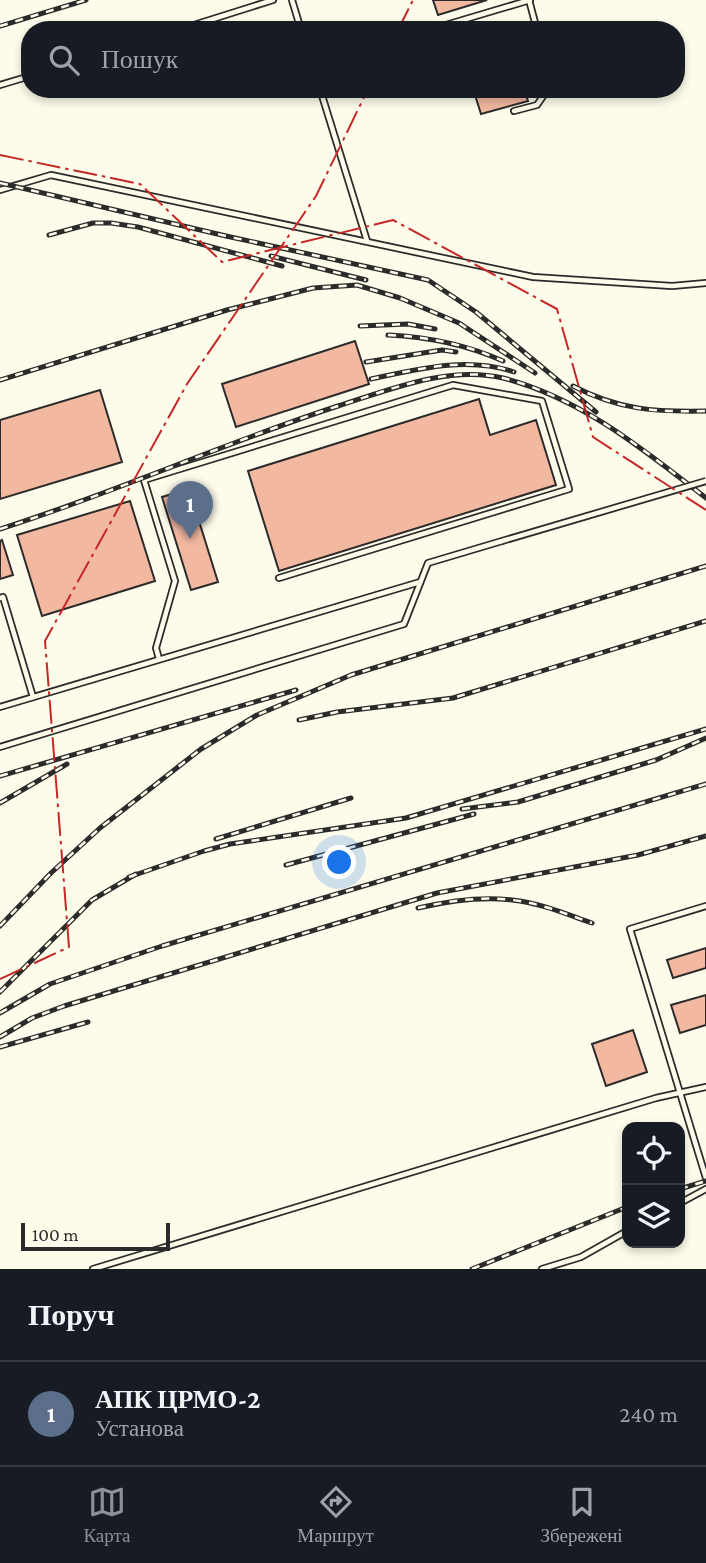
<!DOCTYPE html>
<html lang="uk">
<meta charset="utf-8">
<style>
body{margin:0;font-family:"Crimson Pro",serif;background:#242831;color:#f1f3f6}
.controls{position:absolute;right:21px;bottom:21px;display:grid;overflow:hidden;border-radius:14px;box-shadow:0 4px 10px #0003}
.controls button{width:63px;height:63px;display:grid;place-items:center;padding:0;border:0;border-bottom:2px solid #363941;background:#171b24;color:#f1f3f6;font:35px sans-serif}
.scale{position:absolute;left:21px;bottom:18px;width:149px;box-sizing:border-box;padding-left:7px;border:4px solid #2b2b2b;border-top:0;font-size:19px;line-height:24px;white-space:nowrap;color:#2b2b2b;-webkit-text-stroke:5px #fdfbea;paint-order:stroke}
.you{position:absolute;left:340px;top:863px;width:24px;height:24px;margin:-18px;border:5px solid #fff;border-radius:50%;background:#1a73e8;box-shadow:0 0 0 10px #1a73e833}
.badge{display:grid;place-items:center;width:46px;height:46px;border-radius:50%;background:#8c9099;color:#fff;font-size:23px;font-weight:700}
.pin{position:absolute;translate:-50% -58px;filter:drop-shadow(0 2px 4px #0008)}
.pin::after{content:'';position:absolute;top:37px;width:24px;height:21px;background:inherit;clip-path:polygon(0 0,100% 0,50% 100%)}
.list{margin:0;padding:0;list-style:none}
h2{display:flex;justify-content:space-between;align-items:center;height:91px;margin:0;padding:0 28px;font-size:30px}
h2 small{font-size:23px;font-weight:400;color:#9ea1a6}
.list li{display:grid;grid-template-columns:46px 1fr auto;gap:21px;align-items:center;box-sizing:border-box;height:105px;padding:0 28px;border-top:2px solid #363941}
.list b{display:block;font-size:26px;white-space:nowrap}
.list p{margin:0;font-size:23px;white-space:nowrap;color:#9ea1a6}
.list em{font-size:23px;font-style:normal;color:#9ea1a6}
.icon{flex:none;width:38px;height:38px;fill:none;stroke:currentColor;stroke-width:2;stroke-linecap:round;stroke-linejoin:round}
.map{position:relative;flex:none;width:706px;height:1269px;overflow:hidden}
.search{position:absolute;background:#171b24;box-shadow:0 4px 10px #0003;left:21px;right:21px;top:21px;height:77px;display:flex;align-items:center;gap:18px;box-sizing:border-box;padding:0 24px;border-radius:28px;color:#9ea1a6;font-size:26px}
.sheet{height:196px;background:#171b24}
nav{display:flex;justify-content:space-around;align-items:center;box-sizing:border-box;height:98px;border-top:2px solid #363941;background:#171b24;font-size:19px;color:#9ea1a6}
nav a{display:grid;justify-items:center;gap:4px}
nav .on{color:#8c9099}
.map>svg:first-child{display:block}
.building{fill:#f2b8a0;stroke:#2b2b2b;stroke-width:2}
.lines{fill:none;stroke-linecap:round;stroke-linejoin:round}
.lane-casing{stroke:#2b2b2b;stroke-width:8}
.lane{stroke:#fdfbea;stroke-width:4.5}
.rail-casing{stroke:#2b2b2b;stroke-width:5}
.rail{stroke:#fdfbea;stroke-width:2.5;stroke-dasharray:8;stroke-linecap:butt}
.lane-bridge-casing{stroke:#2b2b2b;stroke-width:8;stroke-linecap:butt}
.lane-bridge{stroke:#fdfbea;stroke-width:4.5}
.power{stroke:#c62828;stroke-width:2;stroke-dasharray:24 5 3.5 5;stroke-linecap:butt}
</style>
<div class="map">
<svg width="706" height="1269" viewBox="0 0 706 1269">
<rect width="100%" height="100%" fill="#fdfbea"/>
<!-- building -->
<g class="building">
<polygon points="433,0 487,0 438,15"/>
<polygon points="493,89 524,89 528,101 481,114 475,95"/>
<polygon points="355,341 369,384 236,427 222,384"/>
<polygon points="100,390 122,462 0,499 0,420"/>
<polygon points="479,399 490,435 536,420 556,485 279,571 248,471"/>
<polygon points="189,489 218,582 191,590 162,497"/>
<polygon points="130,501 155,581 42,616 17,535"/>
<polygon points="2,540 13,575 0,579 0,541"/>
<polygon points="706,948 706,968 673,978 667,960"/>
<polygon points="706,995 706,1025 680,1033 671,1005"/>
<polygon points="633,1030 647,1072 606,1086 592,1044"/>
</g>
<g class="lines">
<defs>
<g id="lane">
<polyline points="292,0 301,30"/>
<polyline points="529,0 537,30"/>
<polyline points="178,30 273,0"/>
<polyline points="429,30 530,0"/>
<polyline points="0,85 30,76"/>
<polyline points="320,89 367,241"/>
<polyline points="514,111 537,105 548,89"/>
<polyline points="0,190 51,175 533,277 672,286 706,283"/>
<polyline points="0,598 3,597 33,697"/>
<polyline points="159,659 156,648 175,581 144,480 453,385 542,401 569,489 279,578"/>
<polyline points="0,707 420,582"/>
<polyline points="0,747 404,624 428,563 502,541"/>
<polyline points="706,906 630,929 706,1178"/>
<polyline points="680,1203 706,1189"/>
<polyline points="93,1269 656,1098 706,1087"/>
<polyline points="542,1269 581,1257 627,1231"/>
</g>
</defs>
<!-- lane casing -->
<use href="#lane" class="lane-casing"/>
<!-- lane -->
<use href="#lane" class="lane"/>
<defs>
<g id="rail">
<polyline points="0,26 86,0"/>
<polyline points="0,183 226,236 428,280 476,312 596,412"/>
<polyline points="49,235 93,223 111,223 138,227 282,266"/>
<polyline points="271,256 366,280"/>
<polyline points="360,326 408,324 435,329"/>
<path d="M 388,335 C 429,337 465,344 503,361"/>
<polyline points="366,362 442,350 456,352"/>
<path d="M 371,379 C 418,369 467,356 514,372"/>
<polyline points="0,380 227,310 313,288 357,285 400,298 459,323 535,373"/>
<path d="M 573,386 C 619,410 655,412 706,411"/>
<path d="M 0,529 C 114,493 224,443 338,406 C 389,390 448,365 503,378 C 581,398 644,450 706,498"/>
<polyline points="299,720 337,712 453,698 706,621"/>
<polyline points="0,776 296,690"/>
<polyline points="0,803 67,764"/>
<polyline points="462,809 518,802 656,760 706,738"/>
<polyline points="216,839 351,798"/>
<polyline points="286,865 474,814"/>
<polyline points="129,877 204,851 230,844 406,818 706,729"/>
<path d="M 418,908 C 448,901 481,896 512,900 C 540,903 566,914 592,923"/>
<polyline points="0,926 51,873 100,828 201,749 257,715 351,675 706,566"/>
<polyline points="0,992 92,900 136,874"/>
<polyline points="0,1013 50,984 162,946 706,784"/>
<polyline points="0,1037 32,1018 64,1006 437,893 638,855 706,836"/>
<polyline points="0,1047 88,1022"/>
<polyline points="680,1189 706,1181"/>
<polyline points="472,1269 627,1207"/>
</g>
</defs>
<!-- rail casing -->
<use href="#rail" class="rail-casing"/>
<!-- rail -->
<use href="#rail" class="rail"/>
<defs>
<polyline id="lane-bridge" points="502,541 706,481"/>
</defs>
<!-- lane-bridge casing -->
<use href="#lane-bridge" class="lane-bridge-casing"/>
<!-- lane-bridge -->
<use href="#lane-bridge" class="lane-bridge"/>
<!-- power -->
<g class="power">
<polyline points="398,30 413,0"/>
<polyline points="0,155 140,184 222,262 393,220 557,309 593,437 706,510"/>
<polyline points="0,979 69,947 45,641 187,384 316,196 368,89"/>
</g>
</g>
</svg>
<div class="controls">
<button><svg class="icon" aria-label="locate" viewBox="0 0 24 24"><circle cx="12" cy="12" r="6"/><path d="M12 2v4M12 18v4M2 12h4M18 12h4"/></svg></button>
<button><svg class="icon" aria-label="layers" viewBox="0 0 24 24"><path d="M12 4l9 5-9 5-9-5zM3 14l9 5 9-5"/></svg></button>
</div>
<div class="scale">100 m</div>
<div class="you"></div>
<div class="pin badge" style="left:190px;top:539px;background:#5c6f8a">1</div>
<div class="search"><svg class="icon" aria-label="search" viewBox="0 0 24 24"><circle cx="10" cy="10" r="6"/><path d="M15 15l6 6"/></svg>Пошук</div>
</div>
<section class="sheet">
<h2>Поруч<small></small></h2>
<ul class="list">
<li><span class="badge" style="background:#5c6f8a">1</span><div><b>АПК ЦРМО-2</b><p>Установа</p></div><em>240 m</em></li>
</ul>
</section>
<nav>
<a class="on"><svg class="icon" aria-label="map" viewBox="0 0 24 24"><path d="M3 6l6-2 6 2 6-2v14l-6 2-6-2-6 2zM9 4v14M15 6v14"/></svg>Карта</a>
<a><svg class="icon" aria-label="directions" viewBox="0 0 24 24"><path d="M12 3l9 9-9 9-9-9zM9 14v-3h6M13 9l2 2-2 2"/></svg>Маршрут</a>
<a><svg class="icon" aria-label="saved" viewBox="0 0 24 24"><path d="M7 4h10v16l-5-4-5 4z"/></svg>Збережені</a>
</nav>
